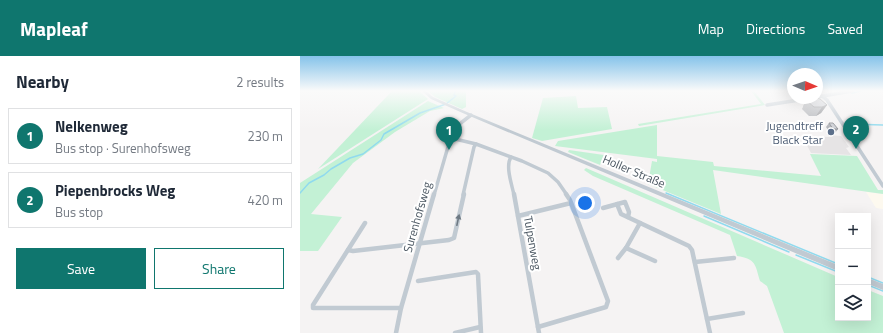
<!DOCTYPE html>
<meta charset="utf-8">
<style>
body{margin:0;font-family:"Titillium Web",sans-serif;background:#f2f2f3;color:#1f2937}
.controls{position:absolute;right:12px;bottom:12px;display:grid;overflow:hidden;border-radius:0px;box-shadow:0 4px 16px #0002}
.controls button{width:36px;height:36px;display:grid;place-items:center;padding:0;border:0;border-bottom:1px solid #e0e1e3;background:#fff;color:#1f2937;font:20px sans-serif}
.compass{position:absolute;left:487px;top:12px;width:36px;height:36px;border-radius:50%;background:#fff;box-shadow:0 4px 16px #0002;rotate:92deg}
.you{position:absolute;left:285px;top:147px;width:14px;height:14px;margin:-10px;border:3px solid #fff;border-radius:50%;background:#1a73e8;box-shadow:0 0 0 6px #1a73e833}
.badge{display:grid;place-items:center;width:26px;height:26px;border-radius:50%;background:#0f766e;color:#fff;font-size:13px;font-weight:700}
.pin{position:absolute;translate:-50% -33px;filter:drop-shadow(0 1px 2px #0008)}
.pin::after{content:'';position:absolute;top:21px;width:14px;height:12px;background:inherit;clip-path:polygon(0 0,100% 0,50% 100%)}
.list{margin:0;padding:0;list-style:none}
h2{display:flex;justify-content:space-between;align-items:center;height:52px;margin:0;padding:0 16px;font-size:17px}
h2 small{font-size:13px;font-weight:400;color:#747a83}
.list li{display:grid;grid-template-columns:26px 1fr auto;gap:12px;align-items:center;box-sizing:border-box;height:56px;margin:0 8px 8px;padding:0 8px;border:1px solid #e0e1e3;border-radius:0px}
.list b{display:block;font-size:15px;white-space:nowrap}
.list p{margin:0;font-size:13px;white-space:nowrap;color:#747a83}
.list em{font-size:13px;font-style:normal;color:#747a83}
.actions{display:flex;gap:8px;padding:12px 16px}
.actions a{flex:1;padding:9px 0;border:1px solid #0f766e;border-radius:0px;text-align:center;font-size:14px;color:#0f766e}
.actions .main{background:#0f766e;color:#fff}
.icon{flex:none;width:22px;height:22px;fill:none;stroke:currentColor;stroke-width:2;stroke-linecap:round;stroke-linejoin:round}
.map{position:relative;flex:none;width:583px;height:277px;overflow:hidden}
header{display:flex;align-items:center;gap:24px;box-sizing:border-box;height:56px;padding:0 20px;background:#0f766e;color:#fff}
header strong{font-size:19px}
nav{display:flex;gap:22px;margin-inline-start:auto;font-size:14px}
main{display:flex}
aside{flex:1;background:#fff}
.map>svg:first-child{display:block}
.commercial{fill:#fdf9ef}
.education{fill:#e6e4e5}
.green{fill:#c3f1d5}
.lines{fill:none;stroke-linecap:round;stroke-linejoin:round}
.stream{stroke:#90daee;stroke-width:1.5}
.minor-far1{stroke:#c1cad2;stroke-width:3.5}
.minor{stroke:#c1cad2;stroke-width:4.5}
.tertiary{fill:#c1cad2;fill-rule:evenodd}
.wall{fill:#b0b2b7}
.shaded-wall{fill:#909195}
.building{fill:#cdcfd5;stroke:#909195}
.oneway{fill:#6e7983}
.service-dot{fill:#5c6f8a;stroke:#fff;stroke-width:1.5}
.labels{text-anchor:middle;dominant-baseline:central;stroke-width:4;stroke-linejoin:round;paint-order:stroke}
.service-label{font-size:12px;fill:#4e5e75;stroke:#fff;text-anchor:end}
.street-label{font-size:12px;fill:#4a5661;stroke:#fff}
</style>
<header>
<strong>Mapleaf</strong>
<nav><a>Map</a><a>Directions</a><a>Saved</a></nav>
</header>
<main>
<aside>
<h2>Nearby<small>2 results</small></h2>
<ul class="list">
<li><span class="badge">1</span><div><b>Nelkenweg</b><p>Bus stop · Surenhofsweg</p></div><em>230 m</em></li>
<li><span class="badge">2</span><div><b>Piepenbrocks Weg</b><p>Bus stop</p></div><em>420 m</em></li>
</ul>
<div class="actions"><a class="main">Save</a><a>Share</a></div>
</aside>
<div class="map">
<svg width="583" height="277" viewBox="0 0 583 277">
<rect width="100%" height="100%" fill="#f5f3f3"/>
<!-- commercial -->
<polygon class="commercial" points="566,136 583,138 583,153 576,152"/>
<!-- education -->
<polygon class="education" points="529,79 541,80 549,91 546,92 551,99 511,97 502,80 530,81"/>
<!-- green -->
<g class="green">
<polygon points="92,35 119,35 128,43 18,113"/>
<polygon points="128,35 166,35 166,51 162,53 135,41"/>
<polygon points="451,35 454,35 465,49 339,70 338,68 461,48"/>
<polygon points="276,40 278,52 307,51 312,73 242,85 232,82 243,42"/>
<polygon points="128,45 144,52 130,55 95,76 53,107 11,158 42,161 18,195 0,195 0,127"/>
<polygon points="357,69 357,100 413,106 414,110 521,120 510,98 557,100 578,134 583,134 583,138 413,114 421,158 348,128 352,105 357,106 357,103 255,90 258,85"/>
<polygon points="269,94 304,99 300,109 268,96"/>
<path d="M 286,112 L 538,221 L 538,262 L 568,262 L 568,234 L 583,240 L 583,277 L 484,277 L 467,230 L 460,225 C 455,208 456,203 437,200 L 430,179 L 293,120 L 284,114 Z"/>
</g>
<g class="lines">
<!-- stream -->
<g class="stream">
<polyline points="552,37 561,35"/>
<polyline points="549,68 583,69"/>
<polyline points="0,137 9,127 24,119 31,113 50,102 63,98 81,84 84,78 120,57 146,48 156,40 154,39 155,35"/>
<polyline points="366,137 538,208"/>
<polyline points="404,160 489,196"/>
<polyline points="496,199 538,216"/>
<polyline points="568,221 583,227"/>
<polyline points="568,229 583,235"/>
</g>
<!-- minor-far1 -->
<g class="minor-far1">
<polyline points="517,36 527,44 583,130"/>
<polyline points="517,41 552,35"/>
<polyline points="467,49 512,42"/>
<polyline points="151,82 176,88 222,105 248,117 258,126 267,139"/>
<path d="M 211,101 C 205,110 212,129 214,139"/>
<polyline points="134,139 152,77 157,70 171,59"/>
<polyline points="163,139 174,91 176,88"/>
</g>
<!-- minor -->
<g class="minor">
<polyline points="214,138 239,277"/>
<polyline points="317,148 321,158 389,190 392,194 410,277"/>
<polyline points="303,152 325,146 329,156 328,161"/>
<polyline points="218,160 271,147"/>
<polyline points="65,167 13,249 13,252 101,252"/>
<polyline points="326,192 355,205"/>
<polyline points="48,194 53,195 149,184 154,182 164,138"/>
<polyline points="318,202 326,192 340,167"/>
<polyline points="395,206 434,202"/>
<polyline points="118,225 176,216 178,218 181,277"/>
<polyline points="407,263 443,257"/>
<polyline points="238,271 306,251 308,245 270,144 266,138"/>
<polyline points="96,277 101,252 134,138"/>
<polyline points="155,277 180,271"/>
</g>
<!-- tertiary -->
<g class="tertiary">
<polygon points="122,35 126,35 133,41 167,56 538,209 538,215 165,58 131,43"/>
<polygon points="568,222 583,228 583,234 568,228"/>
</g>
</g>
<!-- wall -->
<g class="wall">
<polygon points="508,42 527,49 521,57 516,60 509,60 502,53 503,51 503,50"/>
<polygon points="529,67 538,73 535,77 530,77 526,71"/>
</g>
<!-- shaded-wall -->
<polygon class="shaded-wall" points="527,49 521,57 516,60 522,51"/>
<!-- building -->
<g class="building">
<polygon points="508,42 517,42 520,43 527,49 522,51 514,51 507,45 510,44"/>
<polygon points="529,67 533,67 538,73 533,73"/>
</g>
<!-- one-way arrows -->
<defs><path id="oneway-solid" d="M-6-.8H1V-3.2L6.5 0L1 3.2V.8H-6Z"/></defs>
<use class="oneway" href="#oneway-solid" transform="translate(158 164) rotate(-78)"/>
<!-- sky -->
<linearGradient id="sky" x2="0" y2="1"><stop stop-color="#85c3ea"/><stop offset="0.47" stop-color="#fafafa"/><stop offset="1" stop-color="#fafafa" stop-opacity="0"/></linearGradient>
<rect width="583" height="74" fill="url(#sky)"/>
<!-- markers -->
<circle class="service-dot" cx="531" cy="76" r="4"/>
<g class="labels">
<!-- service labels -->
<g class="service-label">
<text x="523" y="69">Jugendtreff<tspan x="523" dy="14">Black Star</tspan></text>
</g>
<!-- street labels -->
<g class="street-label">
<text transform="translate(334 115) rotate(23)">Holler Straße</text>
<text transform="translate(117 161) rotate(-74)">Surenhofsweg</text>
<text transform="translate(233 187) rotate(80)">Tulpenweg</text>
</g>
</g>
</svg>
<div class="controls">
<button>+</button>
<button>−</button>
<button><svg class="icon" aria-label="layers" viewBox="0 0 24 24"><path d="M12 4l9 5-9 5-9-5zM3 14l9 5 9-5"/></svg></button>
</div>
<svg class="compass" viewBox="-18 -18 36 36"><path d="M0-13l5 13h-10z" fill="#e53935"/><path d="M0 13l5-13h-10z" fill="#747a83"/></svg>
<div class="you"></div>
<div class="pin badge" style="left:149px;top:94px">1</div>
<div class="pin badge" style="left:556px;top:93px">2</div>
</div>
</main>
